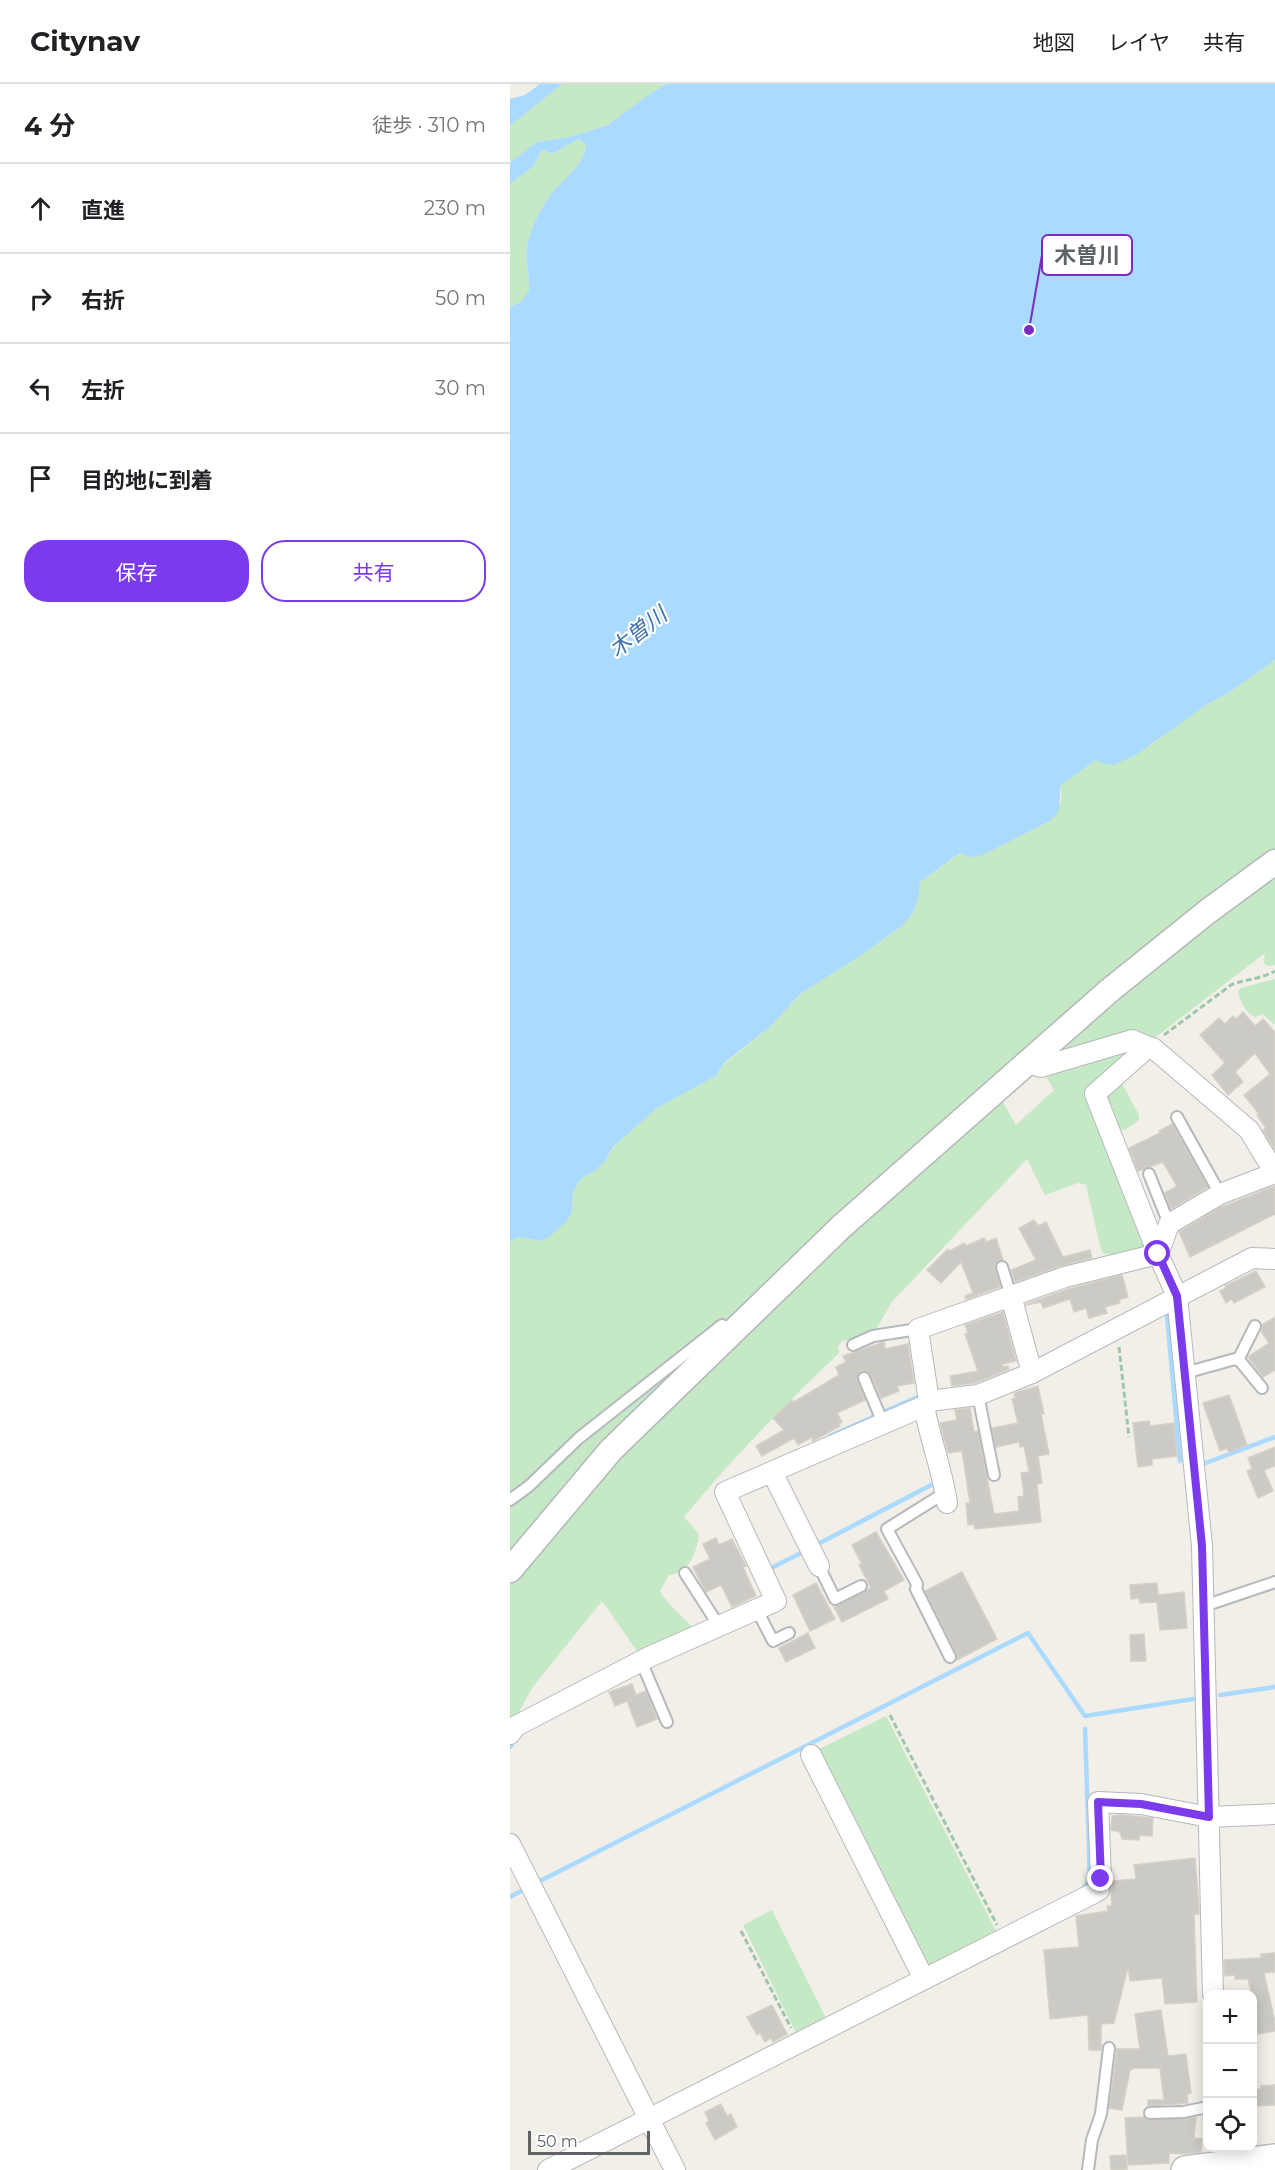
<!DOCTYPE html>
<html lang="ja">
<meta charset="utf-8">
<style>
body{margin:0;font-family:Montserrat,"Noto Sans JP",sans-serif;background:#f2f2f2;color:#202124}
.controls{position:absolute;right:18px;bottom:18px;display:grid;overflow:hidden;border-radius:12px;box-shadow:0 3px 15px #0003}
.controls button{width:54px;height:54px;display:grid;place-items:center;padding:0;border:0;border-bottom:2px solid #e0e0e0;background:#fff;color:#202124;font:30px sans-serif}
.scale{position:absolute;left:18px;bottom:15px;width:122px;box-sizing:border-box;padding-left:6px;border:3px solid #5f6368;border-top:0;font-size:16px;line-height:21px;white-space:nowrap;color:#5f6368;-webkit-text-stroke:4px #fff;paint-order:stroke}
.stop{position:absolute;width:18px;height:18px;margin:-14px;border:4px solid #7c3aed;border-radius:50%;background:#fff}
.stop.end{background:#7c3aed;border-color:#fff;box-shadow:0 2px 6px #0008}
.list{margin:0;padding:0;list-style:none}
h2{display:flex;justify-content:space-between;align-items:center;height:78px;margin:0;padding:0 24px;font-size:26px}
h2 small{font-size:20px;font-weight:400;color:#757577}
.list li{display:grid;grid-template-columns:39px 1fr auto;gap:18px;align-items:center;box-sizing:border-box;height:90px;padding:0 24px;border-top:2px solid #e0e0e0}
.list b{display:block;font-size:22px;white-space:nowrap}
.list em{font-size:20px;font-style:normal;color:#757577}
.actions{display:flex;gap:12px;padding:18px 24px}
.actions a{flex:1;padding:14px 0;border:2px solid #7c3aed;border-radius:24px;text-align:center;font-size:21px;color:#7c3aed}
.actions .main{background:#7c3aed;color:#fff}
.icon{flex:none;width:33px;height:33px;fill:none;stroke:currentColor;stroke-width:2;stroke-linecap:round;stroke-linejoin:round}
.map{position:relative;flex:none;width:765px;height:2086px;overflow:hidden}
header{display:flex;align-items:center;gap:36px;box-sizing:border-box;height:84px;padding:0 30px;background:#fff;border-bottom:2px solid #e0e0e0}
header strong{font-size:28px}
nav{display:flex;gap:33px;margin-inline-start:auto;font-size:21px}
main{display:flex}
aside{flex:1;background:#fff}
.map>svg:first-child{display:block}
.green{fill:#c5e8c5}
.water{fill:#aadaff}
.lines{fill:none;stroke-linecap:round;stroke-linejoin:round}
.stream{stroke:#aadaff;stroke-width:4.5}
.building{fill:#cccac5;stroke:#d6d1c6;stroke-width:1.5}
.service-casing{stroke:#b5b8bc;stroke-width:14}
.minor-casing{stroke:#b5b8bc;stroke-width:22}
.tertiary-casing{stroke:#b5b8bc;stroke-width:27}
.secondary-casing{stroke:#b6babf;stroke-width:30}
.path{stroke:#9cc7a9;stroke-width:3;stroke-dasharray:6 3;stroke-linecap:butt}
.service{stroke:#fff;stroke-width:10}
.minor{stroke:#fff;stroke-width:20}
.tertiary{stroke:#fff;stroke-width:24}
.secondary{stroke:#fff;stroke-width:27}
.route{stroke:#7c3aed;stroke-width:8}
.labels{text-anchor:middle;dominant-baseline:central;stroke-width:4.5;stroke-linejoin:round;paint-order:stroke}
.water-label{font-size:22px;font-style:italic;fill:#4174aa;stroke:#fff}
.leader{fill:none;stroke:#7b2cbf;stroke-width:2}
.callout-dot{fill:#7b2cbf;stroke:#fff;stroke-width:2}
.callout{fill:#fff;stroke:#7b2cbf;stroke-width:2}
.callout-label{font-size:22px;text-anchor:middle;font-weight:bold;fill:#5f6368}
</style>
<header>
<strong>Citynav</strong>
<nav><a>地図</a><a>レイヤ</a><a>共有</a></nav>
</header>
<main>
<aside>
<h2>4 分<small>徒歩 · 310 m</small></h2>
<ul class="list">
<li><svg class="icon" aria-label="ahead" viewBox="0 0 24 24"><path d="M12 20V5M6 11l6-6 6 6"/></svg><div><b>直進</b></div><em>230 m</em></li>
<li><svg class="icon" aria-label="right" viewBox="0 0 24 24"><path d="M7 20v-9h11M14 6l5 5-5 5"/></svg><div><b>右折</b></div><em>50 m</em></li>
<li><svg class="icon" aria-label="left" viewBox="0 0 24 24"><path d="M17 20v-9H6M10 6l-5 5 5 5"/></svg><div><b>左折</b></div><em>30 m</em></li>
<li><svg class="icon" aria-label="arrive" viewBox="0 0 24 24"><path d="M6 21V4h12l-3 4 3 4H6"/></svg><div><b>目的地に到着</b></div></li>
</ul>
<div class="actions"><a class="main">保存</a><a>共有</a></div>
</aside>
<div class="map">
<svg width="765" height="2086" viewBox="0 0 765 2086">
<rect width="100%" height="100%" fill="#f1efe8"/>
<!-- green -->
<g class="green">
<polygon points="52,0 157,0 141,9 98,41 59,53 28,58 20,63 0,79 0,42"/>
<path d="M 69,55 L 76,60 C 76,80 53,95 42,109 C 33,120 24,137 20,151 C 12,173 20,185 19,206 L 12,217 L 0,223 L 0,100 L 24,82 L 31,67 L 34,66 L 42,70 Z"/>
<polygon points="765,576 765,771 226,1232 208,1237 66,1351 22,1391 30,1401 74,1357 203,1254 0,1475 0,1157 10,1153 30,1157 62,1127 63,1108 68,1099 73,1093 84,1088 96,1076 103,1064 114,1053 147,1024 206,992 214,980 261,942 290,910 347,874 392,842 403,829 409,811 410,798 451,769 473,771 538,738 551,720 551,701 586,676 595,680 644,659 656,648 699,619 717,610"/>
<polygon points="765,786 765,881 758,882 754,879 755,869 638,959 531,980 627,893"/>
<path d="M 765,895 L 765,941 L 753,930 L 745,933 C 734,927 731,919 728,907 L 731,904 Z"/>
<path d="M 625,962 L 579,1011 L 642,1166 L 603,1177 L 600,1170 L 594,1170 L 591,1166 L 576,1101 L 568,1099 L 535,1111 L 517,1075 L 381,1219 L 364,1249 L 332,1257 L 328,1263 L 329,1269 C 275,1321 222,1374 174,1433 L 189,1450 C 187,1467 180,1489 159,1491 L 150,1507 C 153,1515 174,1534 182,1543 L 127,1567 L 92,1517 L 22,1604 L 0,1644 L 0,1500 L 101,1379 L 214,1263 L 490,1013 L 506,1041 L 544,1006 L 532,986 Z"/>
<polygon points="609,994 629,1031 629,1036 615,1046 608,1045 590,1011"/>
<polygon points="376,1632 488,1851 415,1884 305,1667"/>
<polygon points="262,1826 318,1938 287,1951 233,1841"/>
</g>
<!-- water -->
<g class="water">
<polygon points="30,0 52,0 0,42 0,15 15,11"/>
<path d="M 157,0 L 765,0 L 765,576 L 717,610 L 699,619 L 626,671 L 603,681 L 595,680 L 586,676 L 551,701 C 547,719 556,725 538,738 L 473,771 L 460,773 L 450,769 L 410,798 L 409,811 L 403,829 L 392,842 L 347,874 L 290,910 L 261,942 L 214,979 L 206,992 L 147,1024 L 103,1063 L 96,1076 L 84,1088 L 73,1093 L 68,1099 L 63,1108 L 62,1127 L 57,1137 L 39,1153 L 30,1157 L 10,1153 L 0,1157 L 0,223 L 12,217 L 19,206 C 20,185 12,173 20,151 C 24,137 33,120 42,109 C 53,95 76,80 76,60 L 69,55 L 42,70 L 34,66 L 31,67 L 24,82 L 0,100 L 0,79 L 20,63 L 28,58 L 59,53 L 98,41 L 141,9 Z"/>
</g>
<g class="lines">
<!-- stream -->
<g class="stream">
<polyline points="657,1232 670,1377"/>
<polyline points="373,1328 410,1312"/>
<polyline points="320,1352 363,1333"/>
<polyline points="693,1380 765,1353"/>
<polyline points="306,1461 427,1398"/>
<polyline points="259,1485 293,1468"/>
<polyline points="710,1611 765,1603"/>
<polyline points="0,1663 6,1655"/>
<polyline points="28,1798 518,1549 575,1632 683,1615"/>
<polyline points="574,1803 580,1797 575,1645"/>
<polyline points="0,1813 13,1806"/>
</g>
</g>
<!-- building -->
<g class="building">
<polygon points="733,928 745,942 753,935 765,948 765,1066 753,1046 756,1044 747,1031 749,1030 734,1011 760,990 745,969 725,988 733,998 718,1011 702,991 715,979 690,951 709,934 715,940 723,932 726,935"/>
<polygon points="662,1040 698,1103 661,1125 655,1109 667,1102 653,1078 628,1087 619,1064 650,1049 649,1047"/>
<polygon points="765,1102 765,1130 680,1173 669,1148 709,1124"/>
<polygon points="524,1136 528,1142 536,1138 553,1173 580,1166 582,1174 551,1182 505,1198 501,1186 526,1176 509,1144"/>
<polygon points="474,1154 476,1158 486,1154 493,1176 487,1178 485,1182 490,1203 456,1215 455,1212 463,1209 451,1178 431,1199 417,1186 438,1165 440,1167 454,1159 456,1162"/>
<polygon points="746,1187 755,1203 724,1219 722,1215 716,1219 710,1207 716,1204 715,1202"/>
<polygon points="612,1191 618,1213 609,1216 610,1219 595,1223 597,1229 579,1234 576,1224 564,1228 560,1215 533,1224 531,1218 516,1221 516,1220 558,1205"/>
<polygon points="493,1228 506,1277 492,1280 493,1283 498,1282 499,1285 465,1299 442,1302 440,1292 468,1287 455,1250 458,1249 455,1241"/>
<polygon points="765,1233 765,1286 753,1293 738,1273 759,1259 751,1247 752,1241"/>
<polygon points="374,1258 375,1265 398,1260 404,1299 387,1302 389,1307 371,1314 361,1291 356,1287 351,1287 348,1290 347,1296 355,1316 327,1329 332,1338 329,1340 330,1342 303,1357 302,1353 288,1361 284,1354 252,1372 246,1362 274,1346 263,1334 282,1316 284,1318 329,1291 326,1283 336,1278 333,1272"/>
<polygon points="528,1302 534,1330 531,1330 539,1370 528,1372 532,1399 527,1400 531,1438 465,1445 464,1440 458,1441 456,1419 460,1419 452,1367 438,1369 430,1339 447,1336 445,1326 460,1324 464,1348 468,1347 484,1430 509,1427 508,1413 514,1412 511,1389 519,1388 514,1362 510,1363 509,1358 486,1363 482,1344 508,1339 502,1315 505,1314 504,1309"/>
<polygon points="719,1311 737,1361 719,1368 717,1364 710,1367 693,1319"/>
<polygon points="639,1337 640,1342 664,1339 667,1372 642,1375 642,1381 628,1383 623,1339"/>
<polygon points="765,1363 765,1382 754,1386 763,1407 748,1414 737,1387 742,1385 738,1374"/>
<polygon points="366,1448 394,1496 374,1507 378,1515 332,1538 324,1523 361,1504 349,1481 352,1480 342,1461"/>
<polygon points="206,1454 209,1461 222,1455 236,1482 233,1483 246,1512 222,1523 211,1501 196,1508 183,1483 200,1475 193,1460"/>
<polygon points="452,1488 487,1555 447,1576 447,1570 415,1507"/>
<polygon points="306,1499 325,1535 300,1547 283,1511"/>
<polygon points="647,1499 648,1511 674,1508 677,1544 650,1546 647,1518 630,1519 629,1514 621,1515 620,1501"/>
<polygon points="298,1549 305,1564 276,1578 269,1564"/>
<polygon points="634,1550 636,1577 621,1577 620,1551"/>
<polygon points="122,1600 126,1611 136,1607 147,1635 127,1643 117,1617 105,1622 99,1608"/>
<polygon points="611,1731 643,1734 642,1752 629,1751 629,1756 612,1755 610,1748 601,1746 602,1732"/>
<polygon points="685,1774 689,1822 689,1830 684,1830 687,1918 655,1920 652,1894 620,1897 618,1883 604,1939 591,1940 591,1966 579,1966 578,1931 540,1935 534,1866 569,1863 566,1832 598,1827 597,1822 602,1822 601,1809 603,1797 626,1795 624,1781"/>
<polygon points="765,1869 765,1888 754,1889 765,1938 765,1947 742,1951 742,1934 747,1933 738,1895 725,1895 725,1891 715,1892 714,1876 751,1874 751,1870"/>
<polygon points="262,1921 277,1950 263,1958 261,1954 255,1958 250,1949 247,1951 237,1933"/>
<polygon points="651,1926 658,1972 676,1970 681,2009 677,2010 678,2019 638,2022 638,2016 654,2016 650,1984 625,1984 620,1986 612,2026 599,2024 607,1965 630,1965 625,1930"/>
<polygon points="765,2001 765,2021 742,2022 742,2006 751,2005 751,2002"/>
<polygon points="211,2020 217,2032 221,2030 227,2043 205,2056 196,2039 199,2037 195,2028"/>
<polygon points="634,2033 640,2036 686,2033 684,2054 692,2055 691,2068 675,2070 659,2069 659,2079 618,2081 615,2034"/>
<polygon points="616,2071 617,2085 601,2086 600,2072"/>
</g>
<g class="lines">
<defs>
<g id="service">
<polyline points="667,1033 710,1110"/>
<polyline points="639,1090 659,1140"/>
<polyline points="492,1183 501,1212"/>
<polyline points="343,1261 363,1252 408,1245"/>
<polyline points="728,1276 745,1242"/>
<polyline points="675,1289 725,1275 730,1277 752,1304"/>
<polyline points="354,1294 373,1339"/>
<polyline points="468,1311 484,1391"/>
<polyline points="436,1408 377,1445 407,1500 406,1505 440,1573"/>
<polyline points="0,1416 19,1402 69,1354 212,1241 221,1247"/>
<polyline points="309,1482 325,1515 351,1502"/>
<polyline points="175,1489 209,1542"/>
<polyline points="694,1522 765,1498"/>
<polyline points="247,1526 263,1557 279,1549"/>
<polyline points="131,1577 157,1638"/>
<polyline points="640,2029 673,2028 698,2023"/>
<polyline points="578,2086 582,2056 591,2030 599,1964"/>
</g>
<g id="minor">
<polyline points="638,963 643,964 739,1046 765,1089"/>
<polyline points="517,979 531,983 622,956 638,963 585,1010 648,1170 667,1212 692,1462 703,1910"/>
<polyline points="501,1212 522,1289"/>
<polyline points="419,1317 408,1245 555,1193 648,1170 659,1140 710,1110 765,1089"/>
<path d="M 414,1322 C 420,1355 432,1385 437,1419"/>
<polyline points="262,1388 309,1482"/>
<polyline points="0,1650 6,1642 139,1573 266,1517 215,1408 414,1322 419,1317 468,1311 522,1289 742,1174 765,1175"/>
<polyline points="301,1671 414,1895"/>
<polyline points="0,1760 165,2086"/>
<polyline points="38,2086 584,1809 589,1806 591,1795 588,1718 631,1720 699,1733 765,1730"/>
</g>
<polyline id="tertiary" points="0,1486 101,1366 331,1143 600,906 697,828 765,778"/>
<polyline id="secondary" points="675,2086 765,2074"/>
</defs>
<!-- service casing -->
<use href="#service" class="service-casing"/>
<!-- minor casing -->
<use href="#minor" class="minor-casing"/>
<!-- tertiary casing -->
<use href="#tertiary" class="tertiary-casing"/>
<!-- secondary casing -->
<use href="#secondary" class="secondary-casing"/>
<!-- path -->
<g class="path">
<path d="M 654,951 L 721,901 C 736,895 751,895 765,887"/>
<polyline points="609,1263 619,1353"/>
<polyline points="380,1631 487,1841"/>
<polyline points="231,1847 281,1944"/>
</g>
<!-- service -->
<use href="#service" class="service"/>
<!-- minor -->
<use href="#minor" class="minor"/>
<!-- tertiary -->
<use href="#tertiary" class="tertiary"/>
<!-- secondary -->
<use href="#secondary" class="secondary"/>
</g>
<g class="lines">
<!-- route -->
<polyline class="route" points="591,1795 588,1718 631,1720 699,1733 692,1462 667,1212 648,1170"/>
</g>
<g class="labels">
<!-- water labels -->
<g class="water-label">
<text transform="translate(128 548) rotate(-38)">木曽川</text>
</g>
</g>
<!-- callouts -->
<path class="leader" d="M519 246L532 171"/>
<circle class="callout-dot" cx="519" cy="246" r="6"/>
<rect class="callout" x="532" y="151" width="90" height="40" rx="6"/>
<g class="callout-label">
<text x="577" y="179">木曽川</text>
</g>
</svg>
<div class="controls">
<button>+</button>
<button>−</button>
<button><svg class="icon" aria-label="locate" viewBox="0 0 24 24"><circle cx="12" cy="12" r="6"/><path d="M12 2v4M12 18v4M2 12h4M18 12h4"/></svg></button>
</div>
<div class="scale">50 m</div>
<div class="stop" style="left:648px;top:1170px"></div>
<div class="stop end" style="left:591px;top:1795px"></div>
</div>
</main>
